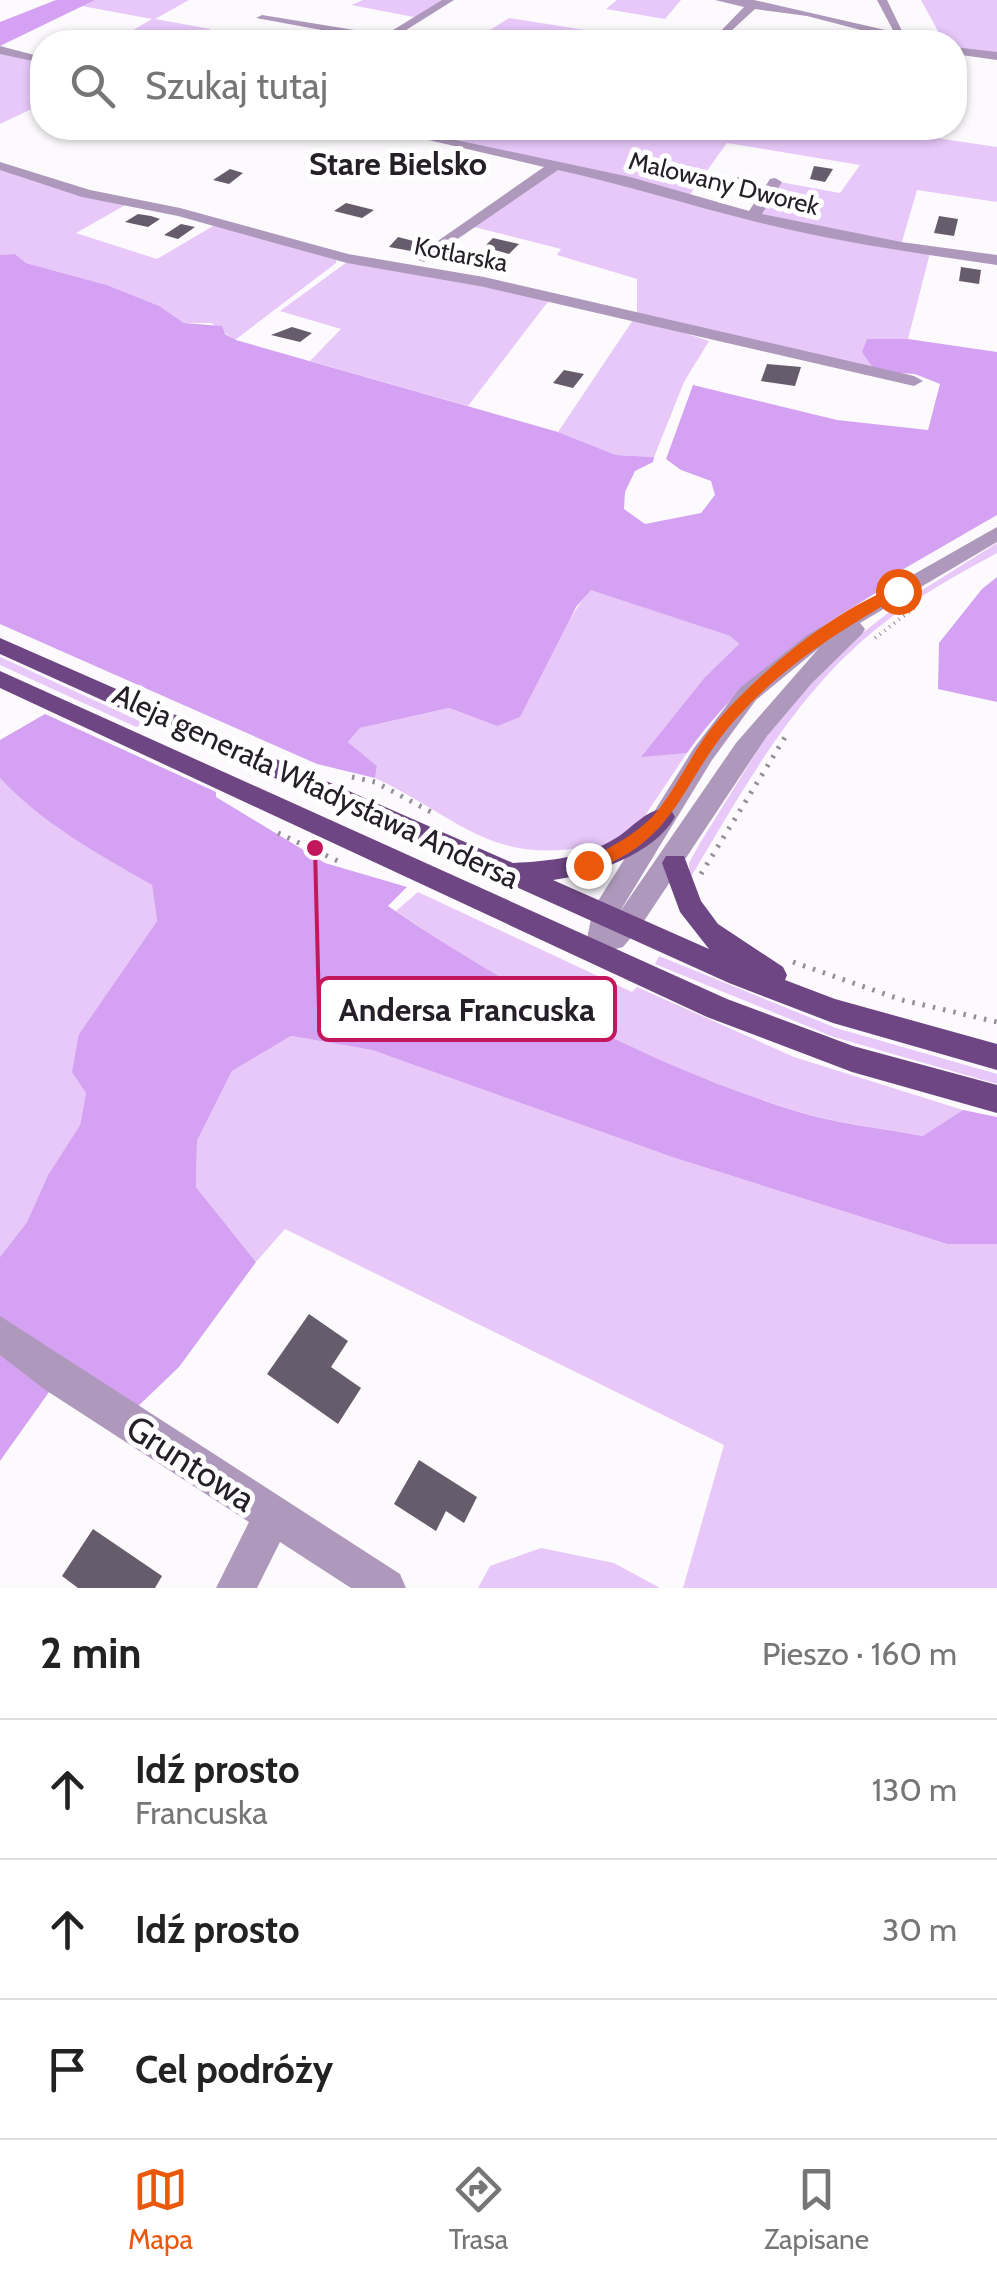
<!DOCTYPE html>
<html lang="pl">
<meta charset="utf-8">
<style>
body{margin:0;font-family:Cabin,sans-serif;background:#f6f6f6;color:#222}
.stop{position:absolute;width:30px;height:30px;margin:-22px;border:8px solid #ea580c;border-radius:50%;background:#fff}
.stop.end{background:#ea580c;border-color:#fff;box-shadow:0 2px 10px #0008}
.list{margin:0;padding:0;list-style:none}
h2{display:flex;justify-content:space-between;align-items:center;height:130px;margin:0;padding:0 40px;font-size:42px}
h2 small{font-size:32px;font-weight:400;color:#767676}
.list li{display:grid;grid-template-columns:65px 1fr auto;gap:30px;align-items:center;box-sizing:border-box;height:140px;padding:0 40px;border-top:2px solid #e0e0e0}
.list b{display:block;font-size:38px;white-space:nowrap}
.list p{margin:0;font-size:32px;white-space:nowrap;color:#767676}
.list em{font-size:32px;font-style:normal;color:#767676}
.icon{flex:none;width:55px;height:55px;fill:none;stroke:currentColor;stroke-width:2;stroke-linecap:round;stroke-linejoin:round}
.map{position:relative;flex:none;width:997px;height:1588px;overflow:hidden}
.search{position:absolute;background:#fff;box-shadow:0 2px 8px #0004;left:30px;right:30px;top:30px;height:110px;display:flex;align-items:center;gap:25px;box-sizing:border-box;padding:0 35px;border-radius:40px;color:#767676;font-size:38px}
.sheet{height:550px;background:#fff}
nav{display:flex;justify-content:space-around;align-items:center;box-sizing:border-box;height:140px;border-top:2px solid #e0e0e0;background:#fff;font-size:28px;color:#767676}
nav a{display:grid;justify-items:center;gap:5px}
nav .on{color:#ea580c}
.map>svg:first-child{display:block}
.green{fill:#e7c8f9}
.forest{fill:#d5a1f2}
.building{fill:#665c6c}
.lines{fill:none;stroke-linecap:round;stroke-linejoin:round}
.path-far1{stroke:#939095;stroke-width:4;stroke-dasharray:1 5;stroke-linecap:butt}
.path{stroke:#939095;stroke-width:5;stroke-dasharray:2.5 8;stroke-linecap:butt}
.minor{fill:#ae98bb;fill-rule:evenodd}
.major{fill:#6e4683;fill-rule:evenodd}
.route{fill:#ea580c}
.labels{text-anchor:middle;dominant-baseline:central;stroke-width:10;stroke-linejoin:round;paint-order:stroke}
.far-street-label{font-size:25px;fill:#252027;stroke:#fff}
.street-label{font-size:30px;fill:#252027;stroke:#fff}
.far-district-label{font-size:32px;font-weight:bold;fill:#252027;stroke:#fff}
.near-street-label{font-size:35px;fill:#252027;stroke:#fff}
.leader{fill:none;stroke:#c2185b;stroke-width:4}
.callout-dot{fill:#c2185b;stroke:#fff;stroke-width:4}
.callout{fill:#fff;stroke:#c2185b;stroke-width:4}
.callout-label{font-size:32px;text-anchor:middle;font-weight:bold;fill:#252027}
</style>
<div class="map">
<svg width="997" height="1588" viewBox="0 0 997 1588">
<rect width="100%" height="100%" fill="#fcfafd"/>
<!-- green -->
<g class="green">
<polygon points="95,0 189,0 155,19 211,29 188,42 113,42 152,19 82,6"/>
<polygon points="363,0 446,0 419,18 351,5"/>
<polygon points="617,0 681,0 665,19 606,9"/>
<polygon points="921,0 997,0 997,54 955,49 954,42 944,42"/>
<polygon points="509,18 642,39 662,42 471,42"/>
<polygon points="0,52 42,61 42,104 0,124"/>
<polygon points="396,128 868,128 997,147 997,202 917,190 901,245 762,214 780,182 840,193 860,165 727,143 688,197 631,179"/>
<polygon points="0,168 129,203 76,233 157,259 215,225 336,259 336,263 235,340 211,323 184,323 158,306 107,285 26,263 15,254 0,255"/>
<polygon points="557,169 930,253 908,339 868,339 876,372 637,314 637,279 557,255 561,249 470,226"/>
<polygon points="347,262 550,299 468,406 310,361 341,329 280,311"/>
<polygon points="635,317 709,341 684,382 654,457 616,455 558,432"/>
<path d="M 997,543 L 997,553 C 957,575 916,597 880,626 C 796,692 746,785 692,875 L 690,887 L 689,863 L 700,843 L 764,740 L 787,708 L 847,645 L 897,606 Z"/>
<path d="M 590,589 L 730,636 L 739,644 L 705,677 L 642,756 L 687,753 L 640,823 L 596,855 L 590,846 C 489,866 456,815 375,778 L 377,766 L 348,742 L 360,728 L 449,708 L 497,726 Z"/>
<polygon points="0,657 142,722 143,725 136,727 0,665"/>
<path d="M 0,778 C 42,824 99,853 152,885 L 157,921 L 79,1034 L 86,1093 L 80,1125 L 48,1175 L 27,1222 L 0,1257 Z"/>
<path d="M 418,892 L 632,992 L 637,987 L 794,1057 L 963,1110 L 924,1136 C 882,1128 837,1124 797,1111 C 654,1068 519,994 396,911 Z"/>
<polygon points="659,956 836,1028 997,1074 997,1084 834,1037 655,964"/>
<polygon points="291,1036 372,1050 672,1157 947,1244 997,1244 997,1588 683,1588 724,1445 285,1229 256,1262 196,1187 197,1141 232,1071"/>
<polygon points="541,1548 614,1563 660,1588 478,1588 490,1566"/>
</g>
<!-- forest -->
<g class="forest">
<polygon points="56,0 95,0 0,46 0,22"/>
<path d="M 15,254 L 26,263 L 107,285 L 159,306 L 184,323 L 222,326 L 225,334 L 236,340 L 558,432 L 616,455 L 654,457 L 653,462 L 635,471 L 625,492 L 624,509 L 645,524 L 701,513 L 715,495 L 711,481 L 681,470 L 666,459 L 693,385 L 837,420 L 928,430 L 940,384 L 915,374 L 876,372 L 862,352 L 867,339 L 908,339 L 997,352 L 997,515 L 895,574 L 897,580 C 812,632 746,670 687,753 L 641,757 L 705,677 L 739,644 L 730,636 L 591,590 L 576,607 L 520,717 L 497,726 L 449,708 L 360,728 L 348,742 L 377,766 L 375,778 L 317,764 L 0,624 L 0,255 Z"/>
<polygon points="997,577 997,702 938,689 939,643 982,589"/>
<path d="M 45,714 L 216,792 L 216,797 L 325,863 L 407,887 L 388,906 C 514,991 650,1066 796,1111 C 836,1124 882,1128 923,1136 L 963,1110 L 997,1117 L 997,1244 L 947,1244 L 672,1157 L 372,1050 L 291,1036 L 232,1071 L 197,1141 L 196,1187 L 256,1262 L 179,1367 L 132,1412 L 0,1324 L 0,1257 L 27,1222 L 48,1175 L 80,1125 L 86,1093 L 72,1072 L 79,1034 L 157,921 L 152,885 C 99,854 42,824 0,778 L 0,740 Z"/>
<polygon points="0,1344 54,1385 0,1461"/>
</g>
<!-- building -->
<g class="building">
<polygon points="814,166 833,169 825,182 810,179"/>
<polygon points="230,169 243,173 229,184 213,180"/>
<polygon points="738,177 757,180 748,193 722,186 727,179 735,181"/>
<polygon points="346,203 374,210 362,218 334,211"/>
<polygon points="138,214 151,216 160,219 148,227 125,222"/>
<polygon points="939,216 958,219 954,236 934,233"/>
<polygon points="181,224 195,227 178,239 164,235"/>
<polygon points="398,237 421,243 411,251 389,247"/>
<polygon points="493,238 519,244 509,254 484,247"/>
<polygon points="464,253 491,260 482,268 455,261"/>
<polygon points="961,267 981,270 979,284 959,281"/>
<polygon points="292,327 312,333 300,342 271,335"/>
<polygon points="767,364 801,367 795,386 761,381"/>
<polygon points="564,370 584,374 573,388 553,383"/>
<polygon points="309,1314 348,1341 331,1367 361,1388 338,1424 267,1374"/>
<polygon points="419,1460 477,1497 464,1523 446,1511 436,1531 394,1504"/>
<polygon points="93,1529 162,1576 155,1588 78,1588 62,1576"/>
</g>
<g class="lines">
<!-- path-far1 -->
<polyline class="path-far1" points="875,638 914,608"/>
<!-- path -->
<g class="path">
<polyline points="352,777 375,782 433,813"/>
<polyline points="278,833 340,862"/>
<polyline points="701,874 787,734"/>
<polyline points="793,962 902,1000 997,1022"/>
</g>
<!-- minor -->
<g class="minor">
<polygon points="442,0 454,0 387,42 256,18 262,15 385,35"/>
<polygon points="715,0 754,0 894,32 877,0 887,0 904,35 924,42 907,42 807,16 755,9 719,42 715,37 744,7"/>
<polygon points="0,46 42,57 42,63 0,54"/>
<polygon points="954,47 997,52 997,60 954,54"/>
<path d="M 377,128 L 399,128 L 630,177 L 749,211 L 770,179 L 775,178 L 782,182 L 762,214 L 901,242 L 997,255 L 997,265 C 914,253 830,241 749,220 C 685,204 622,184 558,170 L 424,262 L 419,260 L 419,254 L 544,167 Z"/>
<polygon points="0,162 90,190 180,208 348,254 484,277 914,376 923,381 914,386 484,287 347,263 178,216 82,197 0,170"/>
<path d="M 997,527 L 997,542 L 860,623 L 865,629 L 862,634 L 812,683 L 767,736 L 640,927 L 623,947 L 612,950 L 608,961 L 598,965 L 588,961 L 584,953 L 593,909 L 694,748 L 740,688 L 807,635 ZM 819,648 L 736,743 L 619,913 L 712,760 L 756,700 Z"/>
<polygon points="0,1316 400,1574 406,1588 351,1588 280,1542 257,1588 216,1588 249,1522 44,1389 0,1355"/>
</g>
<!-- major -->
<g class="major">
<path d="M 0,638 L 513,863 C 550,861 584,858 616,838 C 633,828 650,804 671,810 L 675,817 C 653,855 594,874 553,880 L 709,949 L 680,912 L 662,863 L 666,856 L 684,856 L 701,901 L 718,924 L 783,967 L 787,975 L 785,980 L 835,999 L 997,1044 L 997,1070 L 833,1023 L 729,983 L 0,654 Z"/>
<polygon points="0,671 727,999 853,1046 997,1085 997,1113 852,1072 707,1017 0,688"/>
</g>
</g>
<!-- route -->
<path class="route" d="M 898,586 L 905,591 L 903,594 C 838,632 777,669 728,728 C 678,790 675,842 588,872 L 582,870 L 582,861 C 609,849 640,833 659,809 C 681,781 695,746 719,719 C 763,669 835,609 898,586 Z"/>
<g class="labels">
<!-- far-street labels -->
<g class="far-street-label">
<text transform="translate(724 183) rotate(14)">Malowany Dworek</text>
<text transform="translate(461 254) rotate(11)">Kotlarska</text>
</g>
<!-- street labels -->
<g class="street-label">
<text transform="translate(316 786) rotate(25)">Aleja generała Władysława Andersa</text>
</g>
<!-- far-district labels -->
<g class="far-district-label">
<text x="398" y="163">Stare Bielsko</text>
</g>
<!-- near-street labels -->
<g class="near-street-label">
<text transform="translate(191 1463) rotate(33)">Gruntowa</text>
</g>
</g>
<!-- callouts -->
<path class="leader" d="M315 848L319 1009"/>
<circle class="callout-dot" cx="315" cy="848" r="10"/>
<rect class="callout" x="319" y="978" width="296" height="62" rx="10"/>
<g class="callout-label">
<text x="467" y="1021">Andersa Francuska</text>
</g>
</svg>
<div class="stop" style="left:898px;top:591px"></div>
<div class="stop end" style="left:588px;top:865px"></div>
<div class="search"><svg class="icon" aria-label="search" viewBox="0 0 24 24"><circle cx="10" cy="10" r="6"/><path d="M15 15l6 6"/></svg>Szukaj tutaj</div>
</div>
<section class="sheet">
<h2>2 min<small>Pieszo · 160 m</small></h2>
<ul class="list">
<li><svg class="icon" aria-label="ahead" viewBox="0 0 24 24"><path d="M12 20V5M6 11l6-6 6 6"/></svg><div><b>Idź prosto</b><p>Francuska</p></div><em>130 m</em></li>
<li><svg class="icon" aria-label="ahead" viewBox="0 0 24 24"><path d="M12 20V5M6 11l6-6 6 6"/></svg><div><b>Idź prosto</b></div><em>30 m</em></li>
<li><svg class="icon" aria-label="arrive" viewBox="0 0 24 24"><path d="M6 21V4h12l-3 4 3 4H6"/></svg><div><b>Cel podróży</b></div></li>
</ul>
</section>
<nav>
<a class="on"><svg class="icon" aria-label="map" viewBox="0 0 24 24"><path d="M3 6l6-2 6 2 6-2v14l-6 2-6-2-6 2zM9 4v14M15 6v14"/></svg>Mapa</a>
<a><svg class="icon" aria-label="directions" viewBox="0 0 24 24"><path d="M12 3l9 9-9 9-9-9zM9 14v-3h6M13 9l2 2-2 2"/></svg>Trasa</a>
<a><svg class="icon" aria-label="saved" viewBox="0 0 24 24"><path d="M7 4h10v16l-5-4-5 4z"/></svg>Zapisane</a>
</nav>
